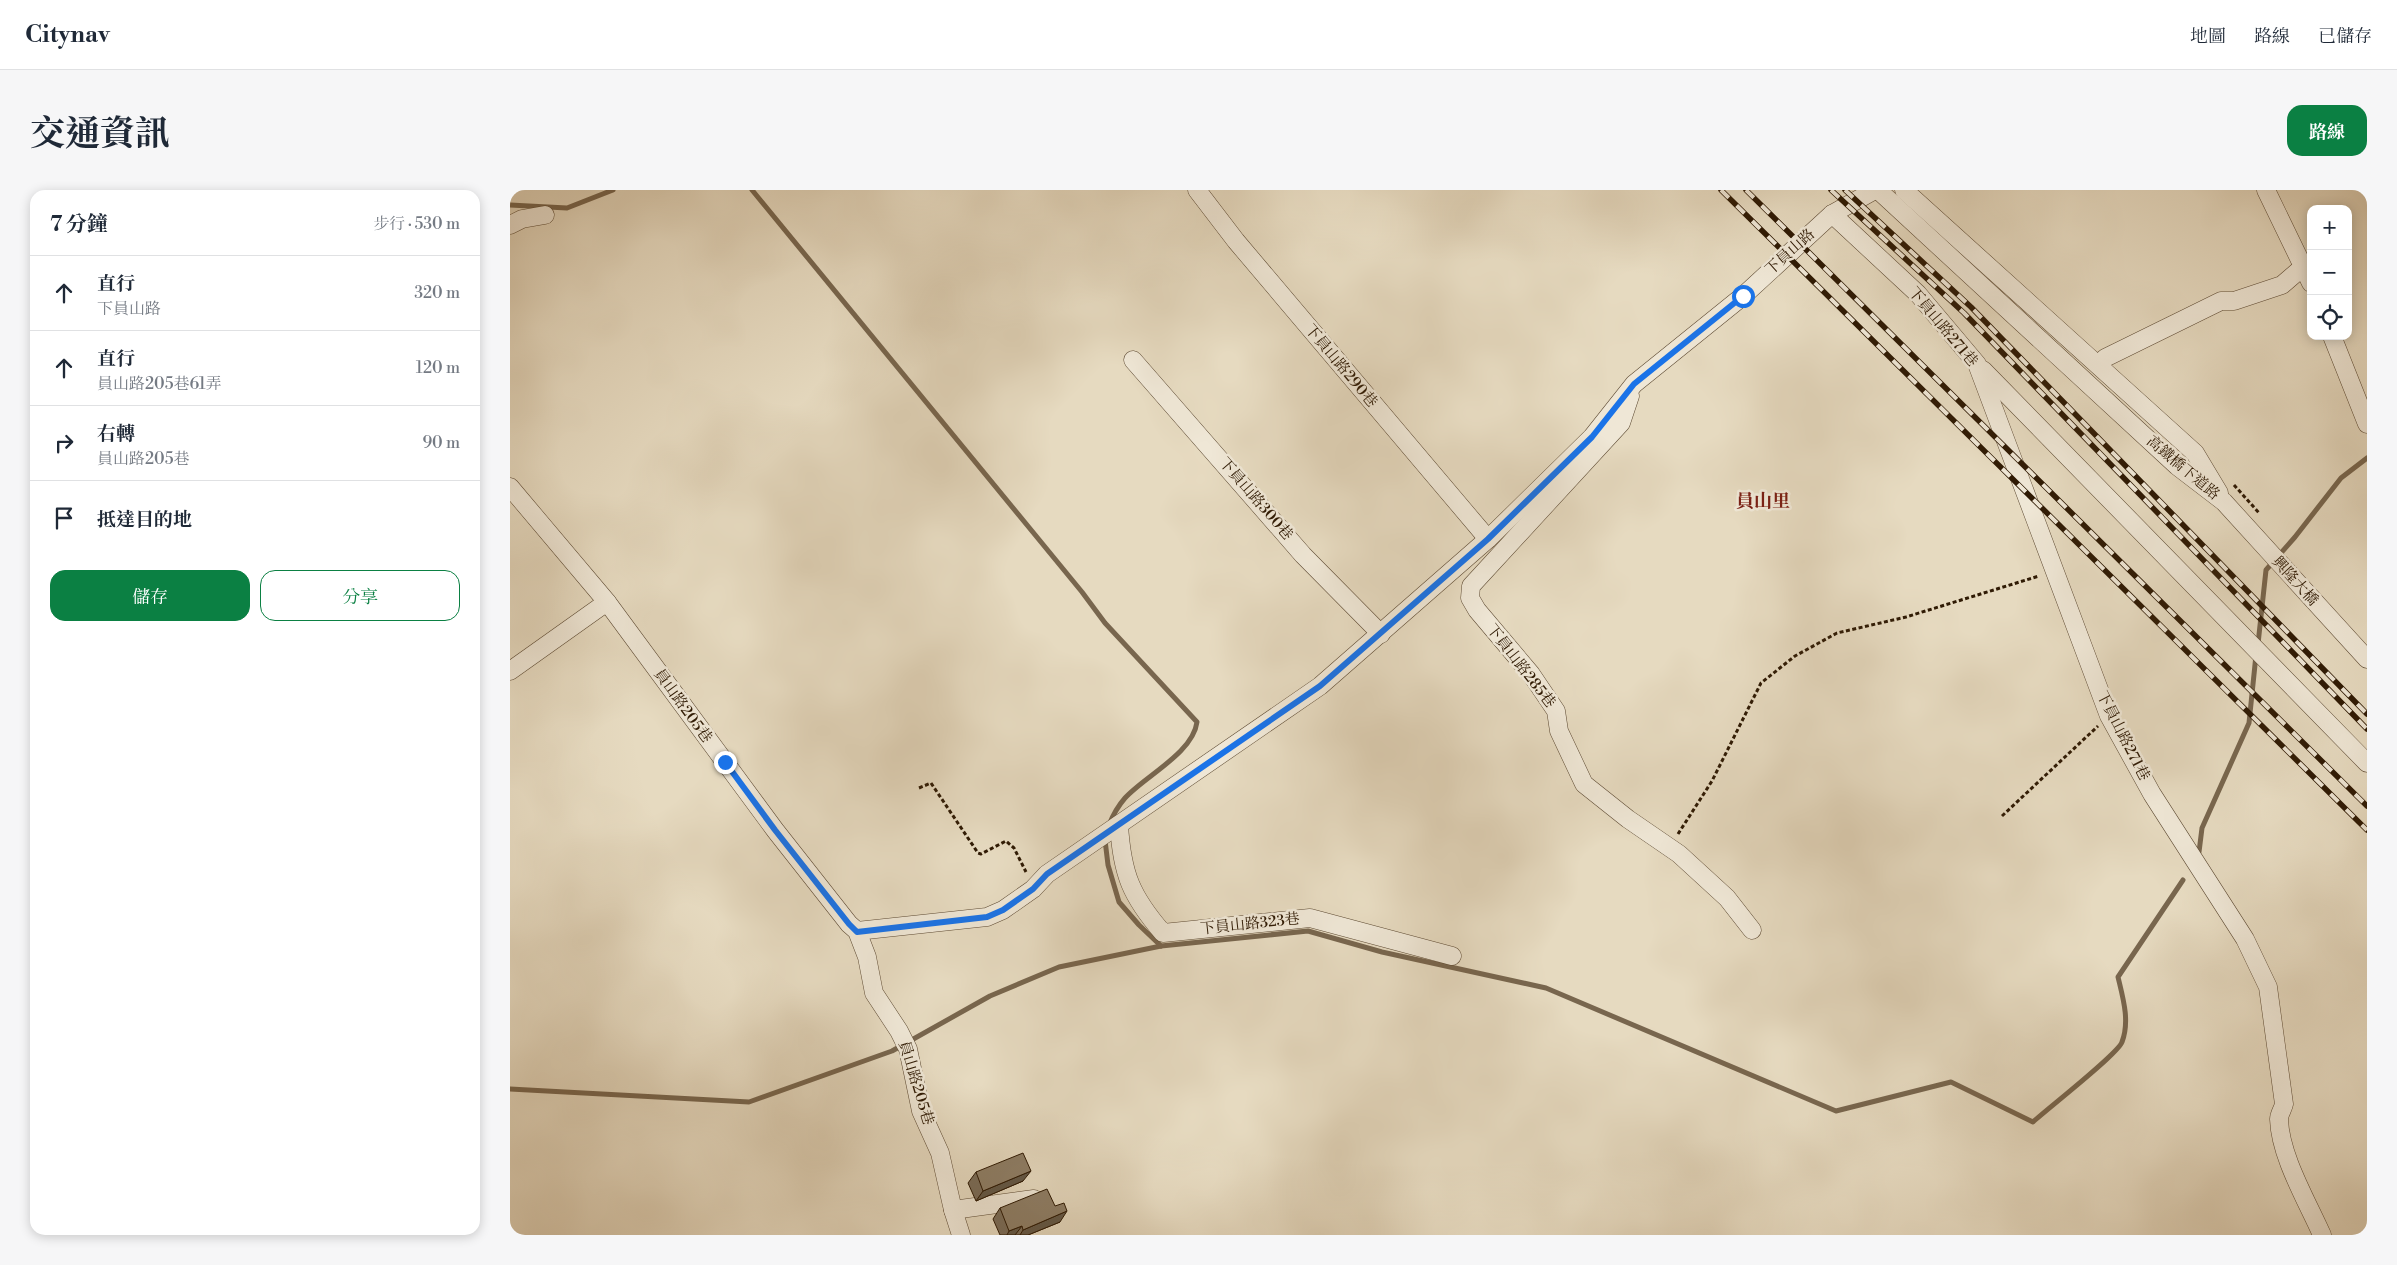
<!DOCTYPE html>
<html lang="zh-TW">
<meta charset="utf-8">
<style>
body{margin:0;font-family:"Libre Bodoni","Noto Serif TC",serif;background:#f6f6f7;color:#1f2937}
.controls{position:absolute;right:15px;top:15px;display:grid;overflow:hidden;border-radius:10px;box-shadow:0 2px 12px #0003}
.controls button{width:45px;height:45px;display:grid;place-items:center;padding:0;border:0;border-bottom:1px solid #e0e1e3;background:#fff;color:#1f2937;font:25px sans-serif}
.stop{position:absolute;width:15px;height:15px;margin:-11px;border:4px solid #1a73e8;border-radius:50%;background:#fff}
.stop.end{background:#1a73e8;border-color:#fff;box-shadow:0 1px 5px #0008}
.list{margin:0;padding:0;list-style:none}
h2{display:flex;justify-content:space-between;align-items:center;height:65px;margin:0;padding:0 20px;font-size:21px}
h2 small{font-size:16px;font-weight:400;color:#747a83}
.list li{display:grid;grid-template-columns:32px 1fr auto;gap:15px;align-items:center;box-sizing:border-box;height:75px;padding:0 20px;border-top:1px solid #e0e1e3}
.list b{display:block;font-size:19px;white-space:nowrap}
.list p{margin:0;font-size:16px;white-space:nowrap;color:#747a83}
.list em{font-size:16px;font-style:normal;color:#747a83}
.actions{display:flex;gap:10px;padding:15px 20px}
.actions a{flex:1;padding:11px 0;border:1px solid #0b8043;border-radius:15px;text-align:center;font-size:18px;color:#0b8043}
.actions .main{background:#0b8043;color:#fff}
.icon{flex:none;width:28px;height:28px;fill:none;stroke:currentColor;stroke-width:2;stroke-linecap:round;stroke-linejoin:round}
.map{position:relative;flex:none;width:1857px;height:1045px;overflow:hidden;border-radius:15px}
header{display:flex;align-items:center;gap:30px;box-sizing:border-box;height:70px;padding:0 25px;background:#fff;border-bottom:1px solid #e0e1e3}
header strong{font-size:24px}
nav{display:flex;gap:28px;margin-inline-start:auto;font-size:18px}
.intro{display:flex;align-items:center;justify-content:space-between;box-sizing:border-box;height:120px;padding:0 30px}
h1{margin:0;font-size:35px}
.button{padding:12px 22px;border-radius:15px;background:#0b8043;color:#fff;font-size:18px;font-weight:700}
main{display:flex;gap:30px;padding:0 30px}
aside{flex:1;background:#fff;border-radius:15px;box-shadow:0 2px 12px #0003}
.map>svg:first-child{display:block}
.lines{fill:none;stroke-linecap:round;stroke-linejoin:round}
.stream{stroke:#78664e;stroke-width:5}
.minor-casing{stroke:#5d4a33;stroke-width:19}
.path{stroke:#2f1a04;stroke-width:3;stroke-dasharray:4 2.5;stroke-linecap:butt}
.minor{stroke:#efe7d6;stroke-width:18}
.rail-casing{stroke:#2f1a04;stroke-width:5.5}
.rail{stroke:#efe7d6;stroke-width:4;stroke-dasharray:11;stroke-linecap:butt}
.wall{fill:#7a6c58;stroke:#2f1a04}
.shaded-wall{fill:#635847;stroke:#2f1a04}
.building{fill:#8e7e66;stroke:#2f1a04}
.route{stroke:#1a73e8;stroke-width:6}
.labels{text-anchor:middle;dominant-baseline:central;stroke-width:5;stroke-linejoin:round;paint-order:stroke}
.street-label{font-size:15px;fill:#2f1a04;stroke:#efe7d6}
.quarter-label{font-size:18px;font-weight:bold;fill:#7a1f14;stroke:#efe7d6}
</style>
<header>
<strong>Citynav</strong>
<nav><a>地圖</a><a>路線</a><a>已儲存</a></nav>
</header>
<div class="intro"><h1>交通資訊</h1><a class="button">路線</a></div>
<main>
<aside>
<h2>7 分鐘<small>步行 · 530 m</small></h2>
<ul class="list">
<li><svg class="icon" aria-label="ahead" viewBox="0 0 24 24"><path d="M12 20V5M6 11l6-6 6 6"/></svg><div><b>直行</b><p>下員山路</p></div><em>320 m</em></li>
<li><svg class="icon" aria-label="ahead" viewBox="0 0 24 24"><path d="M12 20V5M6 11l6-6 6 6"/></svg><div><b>直行</b><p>員山路205巷61弄</p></div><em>120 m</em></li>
<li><svg class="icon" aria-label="right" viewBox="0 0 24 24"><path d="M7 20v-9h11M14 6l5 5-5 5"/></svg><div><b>右轉</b><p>員山路205巷</p></div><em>90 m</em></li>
<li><svg class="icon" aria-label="arrive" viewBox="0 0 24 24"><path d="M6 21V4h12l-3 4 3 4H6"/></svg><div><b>抵達目的地</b></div></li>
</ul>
<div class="actions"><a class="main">儲存</a><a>分享</a></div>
</aside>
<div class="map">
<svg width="1857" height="1045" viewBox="0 0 1857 1045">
<rect width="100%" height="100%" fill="#e6dac0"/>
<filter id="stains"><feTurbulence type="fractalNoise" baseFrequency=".004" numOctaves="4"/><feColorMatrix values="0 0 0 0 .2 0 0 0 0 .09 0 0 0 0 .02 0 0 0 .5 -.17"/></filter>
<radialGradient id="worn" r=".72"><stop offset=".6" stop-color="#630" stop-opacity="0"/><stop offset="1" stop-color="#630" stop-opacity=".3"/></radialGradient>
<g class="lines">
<!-- stream -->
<g class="stream">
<path d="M 242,0 L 572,402 L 595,433 L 687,532 C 683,563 635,586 615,608 C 608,616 603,625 599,635"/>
<polyline points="0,15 57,18 103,0"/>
<polyline points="1748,454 1756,380 1785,347 1831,288 1857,268"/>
<polyline points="595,650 598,675 609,712 629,735 651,756"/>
<polyline points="1689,662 1692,638 1739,533 1746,465"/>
<path d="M 0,899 L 239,912 L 382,861 L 480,806 L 549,777 L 651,756 L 798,741 L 872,762 L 1036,798 L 1326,921 L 1441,892 L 1523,932 C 1537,919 1608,864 1612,852 C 1620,831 1613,808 1608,787 L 1673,690"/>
</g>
<defs>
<g id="minor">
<polyline points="687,0 726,51 978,349"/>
<polyline points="1368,0 1667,276 1714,312 1857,469"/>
<polyline points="1394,0 1685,263 1709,303"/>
<polyline points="1756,0 1801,93"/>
<path d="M 1322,24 L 1408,104 L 1467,174 L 1599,526 L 1642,604 L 1735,749 L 1758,797 L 1774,914 C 1773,919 1769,924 1769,929 C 1770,966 1797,1011 1812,1045"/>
<polyline points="0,35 12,29 35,25"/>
<polyline points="1822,146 1857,234"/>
<polyline points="1595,168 1711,111 1724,111 1772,95 1794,76"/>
<polyline points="623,170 793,365 871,444"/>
<polyline points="1473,180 1857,573"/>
<polyline points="1120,206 1111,233 961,396 960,408 967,420 1021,484 1046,521 1049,541 1074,594 1118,629 1169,664 1217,708 1242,740"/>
<polyline points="0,297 97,412 265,640 339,734 347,741 357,767 364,803 389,841 398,859 411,921 430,963 443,1020 451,1045"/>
<polyline points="0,481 97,412"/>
<path d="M 609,635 C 612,684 621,706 653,743 L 800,728 L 942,766"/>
<polyline points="347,741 477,727 493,720 523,699 537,684 810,496 978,349 1082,247 1124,194 1233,106 1322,24 1365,0"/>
<polyline points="443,1020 524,1009"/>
</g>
</defs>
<!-- minor casing -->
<use href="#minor" class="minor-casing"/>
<!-- path -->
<g class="path">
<polyline points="1724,295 1750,324"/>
<polyline points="409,598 421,593 468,663 471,664 496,651 504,658 516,682"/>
<polyline points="1492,626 1588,536"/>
<polyline points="1168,644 1202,591 1251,493 1285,466 1327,443 1396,427 1529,386"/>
</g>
<!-- minor -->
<use href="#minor" class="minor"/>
<defs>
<g id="rail">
<polyline points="1211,0 1857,640"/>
<polyline points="1236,0 1857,616"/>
<polyline points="1321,0 1454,123 1857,539"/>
<polyline points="1335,0 1461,117 1857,524"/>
</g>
</defs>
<!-- rail casing -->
<use href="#rail" class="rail-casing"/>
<!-- rail -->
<use href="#rail" class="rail"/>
</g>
<!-- wall -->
<g class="wall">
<polygon points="466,982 513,991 466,1011 458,993"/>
<polygon points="490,1018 550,1032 518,1045 490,1045 483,1029"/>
</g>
<!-- shaded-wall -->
<g class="shaded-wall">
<polygon points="521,981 513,991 466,1011 473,1001"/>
<polygon points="557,1021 550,1032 518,1045 510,1045 513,1040"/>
<polygon points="512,1036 505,1045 497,1045 499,1041"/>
</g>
<!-- building -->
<g class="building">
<polygon points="513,963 521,981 473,1001 466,982"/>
<polygon points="537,999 545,1016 554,1013 557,1021 513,1040 512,1036 499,1041 490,1018"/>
</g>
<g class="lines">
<!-- route -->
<polyline class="route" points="215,572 265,640 339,734 347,742 477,727 493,720 523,699 537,684 810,496 978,349 1082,247 1124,194 1233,106"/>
</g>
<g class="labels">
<!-- street labels -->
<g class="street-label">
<text transform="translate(1280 62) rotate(-42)">下員山路</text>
<text transform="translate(1433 137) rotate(50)">下員山路271巷</text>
<text transform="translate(831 176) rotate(50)">下員山路290巷</text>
<text transform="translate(1673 278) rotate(40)">高鐵橋下道路</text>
<text transform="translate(746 309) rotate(49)">下員山路300巷</text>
<text transform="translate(1785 391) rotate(48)">興隆大橋</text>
<text transform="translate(1011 476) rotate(52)">下員山路285巷</text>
<text transform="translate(173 516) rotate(54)">員山路205巷</text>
<text transform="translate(1613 546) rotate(63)">下員山路271巷</text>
<text transform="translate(740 734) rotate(-6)">下員山路323巷</text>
<text transform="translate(406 893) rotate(73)">員山路205巷</text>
</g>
<!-- quarter labels -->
<g class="quarter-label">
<text x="1253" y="311">員山里</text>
</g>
</g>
<rect width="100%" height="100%" filter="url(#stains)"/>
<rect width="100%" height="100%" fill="url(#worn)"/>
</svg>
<div class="controls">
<button>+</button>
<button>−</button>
<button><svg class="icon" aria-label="locate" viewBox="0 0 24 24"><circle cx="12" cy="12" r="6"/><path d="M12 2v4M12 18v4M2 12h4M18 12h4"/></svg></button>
</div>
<div class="stop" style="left:1233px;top:106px"></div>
<div class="stop end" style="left:215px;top:572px"></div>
</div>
</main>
